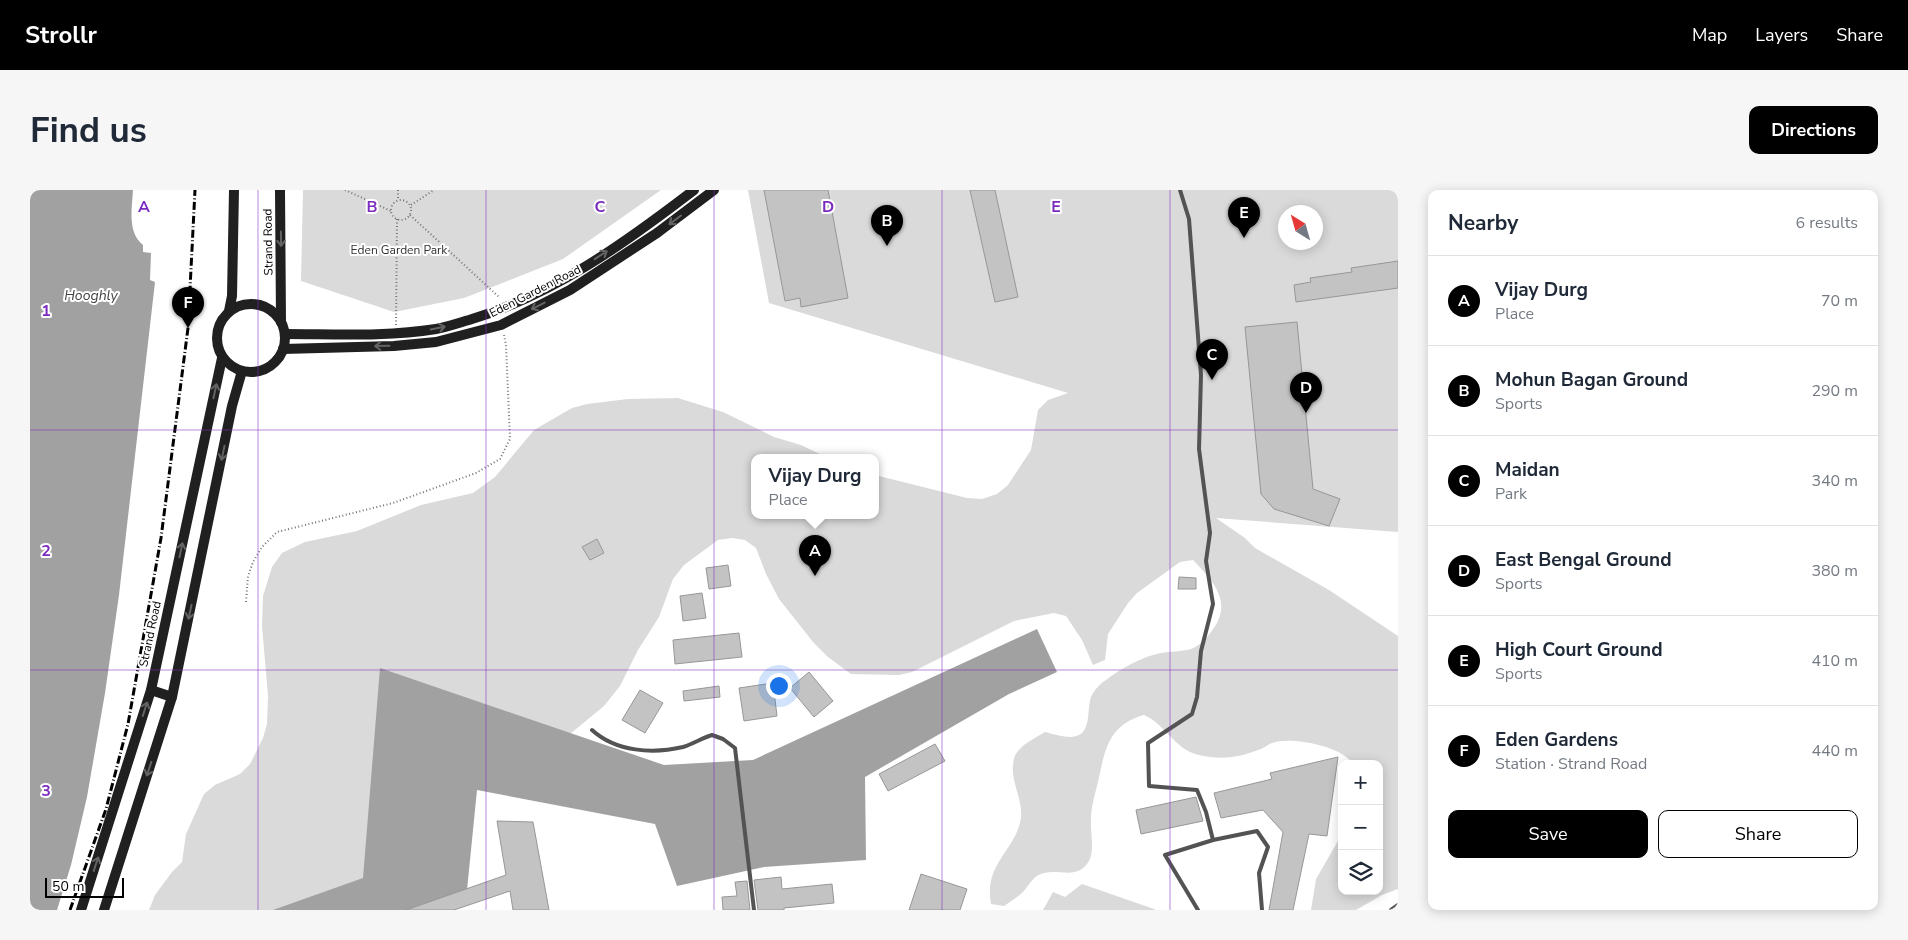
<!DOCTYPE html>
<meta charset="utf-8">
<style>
body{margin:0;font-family:"Nunito Sans",sans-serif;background:#f6f6f7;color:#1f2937}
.controls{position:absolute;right:15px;bottom:15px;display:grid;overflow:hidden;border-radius:10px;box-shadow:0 2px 12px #0003}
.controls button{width:45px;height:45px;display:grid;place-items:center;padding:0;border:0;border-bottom:1px solid #e0e1e3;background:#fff;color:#1f2937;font:25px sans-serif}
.compass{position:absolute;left:1248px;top:15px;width:45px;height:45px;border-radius:50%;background:#fff;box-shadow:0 2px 12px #0003;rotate:323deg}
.scale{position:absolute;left:15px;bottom:12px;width:79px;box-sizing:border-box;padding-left:5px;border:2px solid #000;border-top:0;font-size:14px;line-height:18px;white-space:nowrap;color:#000;-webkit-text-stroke:4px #fff;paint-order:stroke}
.you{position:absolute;left:748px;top:495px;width:18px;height:18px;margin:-12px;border:4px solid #fff;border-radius:50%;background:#1a73e8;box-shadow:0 0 0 8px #1a73e833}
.badge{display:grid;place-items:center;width:32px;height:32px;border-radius:50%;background:#000;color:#fff;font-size:16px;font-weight:700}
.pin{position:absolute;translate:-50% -41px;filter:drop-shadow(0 1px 2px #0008)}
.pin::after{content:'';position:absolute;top:26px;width:18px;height:15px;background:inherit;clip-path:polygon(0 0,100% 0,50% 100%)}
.popup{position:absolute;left:721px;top:264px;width:128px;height:65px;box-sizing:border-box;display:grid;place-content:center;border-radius:10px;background:#fff;filter:drop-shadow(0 1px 4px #0005);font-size:16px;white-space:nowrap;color:#747a83}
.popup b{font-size:19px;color:#1f2937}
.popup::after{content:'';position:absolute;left:50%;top:100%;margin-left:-10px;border:10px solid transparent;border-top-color:#fff}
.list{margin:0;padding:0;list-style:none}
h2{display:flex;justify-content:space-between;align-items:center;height:65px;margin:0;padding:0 20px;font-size:21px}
h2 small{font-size:16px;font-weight:400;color:#747a83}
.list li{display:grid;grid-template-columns:32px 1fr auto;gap:15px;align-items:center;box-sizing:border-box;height:90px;padding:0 20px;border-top:1px solid #e0e1e3}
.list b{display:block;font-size:19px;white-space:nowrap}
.list p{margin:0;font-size:16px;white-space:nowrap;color:#747a83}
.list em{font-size:16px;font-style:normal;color:#747a83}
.actions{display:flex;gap:10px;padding:15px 20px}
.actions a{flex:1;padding:11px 0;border:1px solid #000;border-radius:10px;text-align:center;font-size:18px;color:#000}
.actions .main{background:#000;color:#fff}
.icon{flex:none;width:28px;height:28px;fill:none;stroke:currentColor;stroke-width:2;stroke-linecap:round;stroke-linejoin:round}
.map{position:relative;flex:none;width:1368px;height:720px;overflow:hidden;border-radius:10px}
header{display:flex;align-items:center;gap:30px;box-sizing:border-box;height:70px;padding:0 25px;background:#000;color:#fff}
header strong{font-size:24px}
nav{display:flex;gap:28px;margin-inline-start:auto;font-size:18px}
.intro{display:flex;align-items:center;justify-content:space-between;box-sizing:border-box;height:120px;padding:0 30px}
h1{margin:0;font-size:35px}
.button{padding:12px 22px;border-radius:10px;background:#000;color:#fff;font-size:18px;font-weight:700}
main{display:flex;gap:30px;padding:0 30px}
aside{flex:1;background:#fff;border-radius:10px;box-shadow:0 2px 12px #0003}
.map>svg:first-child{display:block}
.green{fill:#dadada;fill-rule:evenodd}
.water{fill:#a1a1a1}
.building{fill:#c3c3c3;stroke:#979797}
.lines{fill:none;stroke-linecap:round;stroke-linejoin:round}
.path{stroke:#757575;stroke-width:2;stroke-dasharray:1 2.5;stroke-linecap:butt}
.lane{stroke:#535353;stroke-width:4}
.secondary{stroke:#202020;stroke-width:10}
.rail{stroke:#000;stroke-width:3;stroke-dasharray:8 2.5 1 2.5;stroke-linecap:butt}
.oneway{stroke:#636363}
.grid{fill:none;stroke:#7b2cbf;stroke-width:1;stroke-opacity:0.55}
.labels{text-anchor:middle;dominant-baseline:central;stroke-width:4;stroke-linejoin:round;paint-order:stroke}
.street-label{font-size:12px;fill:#000;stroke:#fff}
.park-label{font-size:12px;fill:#313131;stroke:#fff}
.water-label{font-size:14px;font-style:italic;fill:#424242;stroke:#fff}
.grid-label{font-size:16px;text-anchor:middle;font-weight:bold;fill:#7b2cbf;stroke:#fff;stroke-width:4;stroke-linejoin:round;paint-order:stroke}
</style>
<header>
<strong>Strollr</strong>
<nav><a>Map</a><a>Layers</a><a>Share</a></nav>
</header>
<div class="intro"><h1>Find us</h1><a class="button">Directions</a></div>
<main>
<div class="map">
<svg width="1368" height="720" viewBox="0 0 1368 720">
<rect width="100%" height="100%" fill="#fff"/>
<!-- green -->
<g class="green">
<polygon points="273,0 631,0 533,69 434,108 364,122 271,91"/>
<path d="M 718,0 L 1368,0 L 1368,342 L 1186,328 L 1215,348 L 1225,358 L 1299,400 L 1368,446 L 1368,699 L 1352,705 L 1326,720 L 1281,720 L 1286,689 L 1312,644 L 1312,701 L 1349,701 L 1349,574 L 1323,574 C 1312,556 1261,546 1242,553 C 1237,555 1233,559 1228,560 C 1208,568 1190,570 1169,565 C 1145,560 1135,534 1114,525 C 1078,535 1075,560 1068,592 C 1065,604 1061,617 1061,629 C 1060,641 1065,661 1059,671 C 1048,690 1030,679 1014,683 C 1003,685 999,696 992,703 C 986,708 980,712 974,716 L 961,714 C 954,675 982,663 990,633 C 996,612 978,591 984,569 C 987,556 1004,549 1015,542 C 1023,544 1033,547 1041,547 C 1063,546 1056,521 1061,507 C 1064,500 1070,494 1076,490 C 1092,478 1111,467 1131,463 C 1141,461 1151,462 1161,459 C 1169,456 1176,449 1181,442 C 1204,413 1184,392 1163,370 L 1150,372 L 1107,403 L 1098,413 L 1078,444 L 1075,470 L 1063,475 L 1052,450 L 1036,426 L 1024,423 L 984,431 L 882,482 L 869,485 L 821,484 L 798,467 L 783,452 L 749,409 L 736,384 L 726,358 L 715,350 L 702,348 L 688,350 L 654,375 L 643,389 L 629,427 L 608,460 L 590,496 L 574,516 L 523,558 L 471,571 L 316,720 L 119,720 L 125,705 L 142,682 L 152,672 L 156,644 L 174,604 L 185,595 L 210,584 L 220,574 L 233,548 L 237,534 L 238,506 L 232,436 L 233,406 L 242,377 L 252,363 L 275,352 L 327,341 L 391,315 L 443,303 L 465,287 L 504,240 L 542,218 L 557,214 L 598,209 L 648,208 L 693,222 L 744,247 L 771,255 L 796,267 L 725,267 L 725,325 L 845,325 L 845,285 L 937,308 L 952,309 L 967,304 L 978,295 L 1001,260 L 1008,220 L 1018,210 L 1038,203 L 739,113 ZM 1256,22 L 1286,22 L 1286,52 L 1256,52 Z"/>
<polygon points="1052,694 1124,719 1125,720 1013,720 1023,702 1035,707"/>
</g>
<!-- water -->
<g class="water">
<path d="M 0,0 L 103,0 C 102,19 97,42 113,55 L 113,62 L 121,63 L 120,90 L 125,92 L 89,405 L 75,503 L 57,607 L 41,675 L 27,720 L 0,720 Z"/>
<polygon points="1007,439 1027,482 979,504 835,587 836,670 734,677 647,696 625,634 447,600 437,700 378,720 243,720 333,688 350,478 634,575 723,570"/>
</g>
<!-- building -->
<g class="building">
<polygon points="734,0 798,0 818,108 771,117 770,108 755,111"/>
<polygon points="940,0 965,0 988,107 965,112"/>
<polygon points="1368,71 1368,98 1266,112 1264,95 1281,92 1280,88 1322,82 1321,78"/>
<polygon points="1267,132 1283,299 1310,309 1299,336 1244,319 1231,304 1215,137"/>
<polygon points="567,349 574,363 560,370 552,357"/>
<polygon points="698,375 701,396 679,399 676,378"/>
<polygon points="1149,387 1166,388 1166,399 1148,399"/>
<polygon points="672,403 676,428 653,431 650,406"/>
<polygon points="709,443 712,467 645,474 643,450"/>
<polygon points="779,482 803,511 784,527 760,498"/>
<polygon points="743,493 747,526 714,531 709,498"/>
<polygon points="689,496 690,507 654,511 653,501"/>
<polygon points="610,500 633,513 615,543 592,530"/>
<polygon points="905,554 915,571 858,601 849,584"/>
<polygon points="1308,567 1297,646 1279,644 1263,720 1239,720 1253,642 1233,620 1191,628 1184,603 1242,589 1240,583"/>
<polygon points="1166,607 1173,631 1111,644 1106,620"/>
<polygon points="467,631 503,632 519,720 483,720 480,701 424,720 376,720 476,685"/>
<polygon points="891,684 937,699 930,720 879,720"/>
<polygon points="751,687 752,699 802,694 804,713 754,718 754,720 728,720 724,690"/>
<polygon points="717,691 720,720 693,720 692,707 707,706 705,692"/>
</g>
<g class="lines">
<!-- path -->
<g class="path">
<polyline points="315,0 361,21"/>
<polyline points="368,0 368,10"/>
<circle cx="371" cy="20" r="10"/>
<polyline points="381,15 404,0"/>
<polyline points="380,25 470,108"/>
<polyline points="366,135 367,29"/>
<polyline points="216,412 218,386 223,372 232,357 247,342 363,313 446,283 470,269 480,249 476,155 474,145"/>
</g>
<!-- lane -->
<g class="lane">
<polyline points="1150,0 1159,29 1171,185 1169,259 1180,343 1176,371 1183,414 1171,461 1167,507 1162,524 1118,553 1119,596 1167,600 1176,622 1183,650"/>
<path d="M 562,540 C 586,562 623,564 653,557 C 663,554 672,548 682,545 L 693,549 L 705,558 L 724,720"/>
<polyline points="1168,720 1135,665 1183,650 1227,641 1238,657 1229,683 1232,720"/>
<polyline points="1361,720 1368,715"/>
</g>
<!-- secondary -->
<g class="secondary">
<polyline points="250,0 251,132"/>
<circle cx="221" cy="148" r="34"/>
<polyline points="199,121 202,106 204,0"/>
<path d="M 255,144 C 305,144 356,147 406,139 C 417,137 428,133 439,130 C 523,105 595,53 664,0"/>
<polyline points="253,159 364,156 406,152 471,135 540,100 627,43 684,0"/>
<polyline points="121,500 142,507"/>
<polyline points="51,720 121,500 192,168"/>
<polyline points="74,720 142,507 202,216 212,181"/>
</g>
<!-- rail -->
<polyline class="rail" points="40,720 76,619 98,534 131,348 158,138 165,0"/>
</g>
<!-- one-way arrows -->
<defs><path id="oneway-shaft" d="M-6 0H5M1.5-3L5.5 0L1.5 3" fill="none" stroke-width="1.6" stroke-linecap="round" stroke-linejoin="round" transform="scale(1.25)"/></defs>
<g class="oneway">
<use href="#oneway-shaft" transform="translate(645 30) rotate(143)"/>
<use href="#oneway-shaft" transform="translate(251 49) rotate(89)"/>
<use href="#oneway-shaft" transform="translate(571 65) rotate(-33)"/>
<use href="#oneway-shaft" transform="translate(508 116) rotate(153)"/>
<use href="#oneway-shaft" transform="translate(408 138) rotate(-12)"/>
<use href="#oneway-shaft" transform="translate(352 156) rotate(179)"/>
<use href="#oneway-shaft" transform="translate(185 201) rotate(-78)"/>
<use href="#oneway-shaft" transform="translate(193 263) rotate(102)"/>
<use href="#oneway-shaft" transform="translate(151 360) rotate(-78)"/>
<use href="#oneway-shaft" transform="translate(160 422) rotate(102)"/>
<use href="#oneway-shaft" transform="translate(115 519) rotate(-72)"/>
<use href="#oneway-shaft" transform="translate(119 579) rotate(108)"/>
<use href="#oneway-shaft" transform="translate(66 674) rotate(-72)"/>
</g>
<!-- grid -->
<path class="grid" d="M 228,0 L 228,720M 456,0 L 456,720M 684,0 L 684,720M 912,0 L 912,720M 1140,0 L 1140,720M 0,240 L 1368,240M 0,480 L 1368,480"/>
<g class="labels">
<!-- street labels -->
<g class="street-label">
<text transform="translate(238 52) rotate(-91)">Strand Road</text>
<text transform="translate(505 101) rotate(-27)">Eden Garden Road</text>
<text transform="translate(120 444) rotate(-78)">Strand Road</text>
</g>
<!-- park labels -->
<g class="park-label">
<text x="369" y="60">Eden Garden Park</text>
</g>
<!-- water labels -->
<g class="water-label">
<text x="61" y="105">Hooghly</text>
</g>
</g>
<g class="grid-label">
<text x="114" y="22">A</text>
<text x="342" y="22">B</text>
<text x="570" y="22">C</text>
<text x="798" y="22">D</text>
<text x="1026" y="22">E</text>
<text x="16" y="126">1</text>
<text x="16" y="366">2</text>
<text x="16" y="606">3</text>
</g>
</svg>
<div class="controls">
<button>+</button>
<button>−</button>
<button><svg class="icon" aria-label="layers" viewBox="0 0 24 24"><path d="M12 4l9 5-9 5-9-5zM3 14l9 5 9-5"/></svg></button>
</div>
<svg class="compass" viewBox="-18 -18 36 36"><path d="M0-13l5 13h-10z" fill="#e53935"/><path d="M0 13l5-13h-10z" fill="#747a83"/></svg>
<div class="scale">50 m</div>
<div class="you"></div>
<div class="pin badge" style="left:785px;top:386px">A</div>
<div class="popup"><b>Vijay Durg</b>Place</div>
<div class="pin badge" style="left:857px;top:56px">B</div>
<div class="pin badge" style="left:1182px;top:190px">C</div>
<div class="pin badge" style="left:1276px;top:223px">D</div>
<div class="pin badge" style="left:1214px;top:48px">E</div>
<div class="pin badge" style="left:158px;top:138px">F</div>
</div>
<aside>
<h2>Nearby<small>6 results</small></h2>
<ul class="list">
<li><span class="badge">A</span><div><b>Vijay Durg</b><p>Place</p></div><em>70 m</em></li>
<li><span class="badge">B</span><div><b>Mohun Bagan Ground</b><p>Sports</p></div><em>290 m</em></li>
<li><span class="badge">C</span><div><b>Maidan</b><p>Park</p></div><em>340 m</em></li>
<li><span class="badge">D</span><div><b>East Bengal Ground</b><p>Sports</p></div><em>380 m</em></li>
<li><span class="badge">E</span><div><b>High Court Ground</b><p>Sports</p></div><em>410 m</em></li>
<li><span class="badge">F</span><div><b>Eden Gardens</b><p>Station · Strand Road</p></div><em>440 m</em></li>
</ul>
<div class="actions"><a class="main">Save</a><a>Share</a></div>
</aside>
</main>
